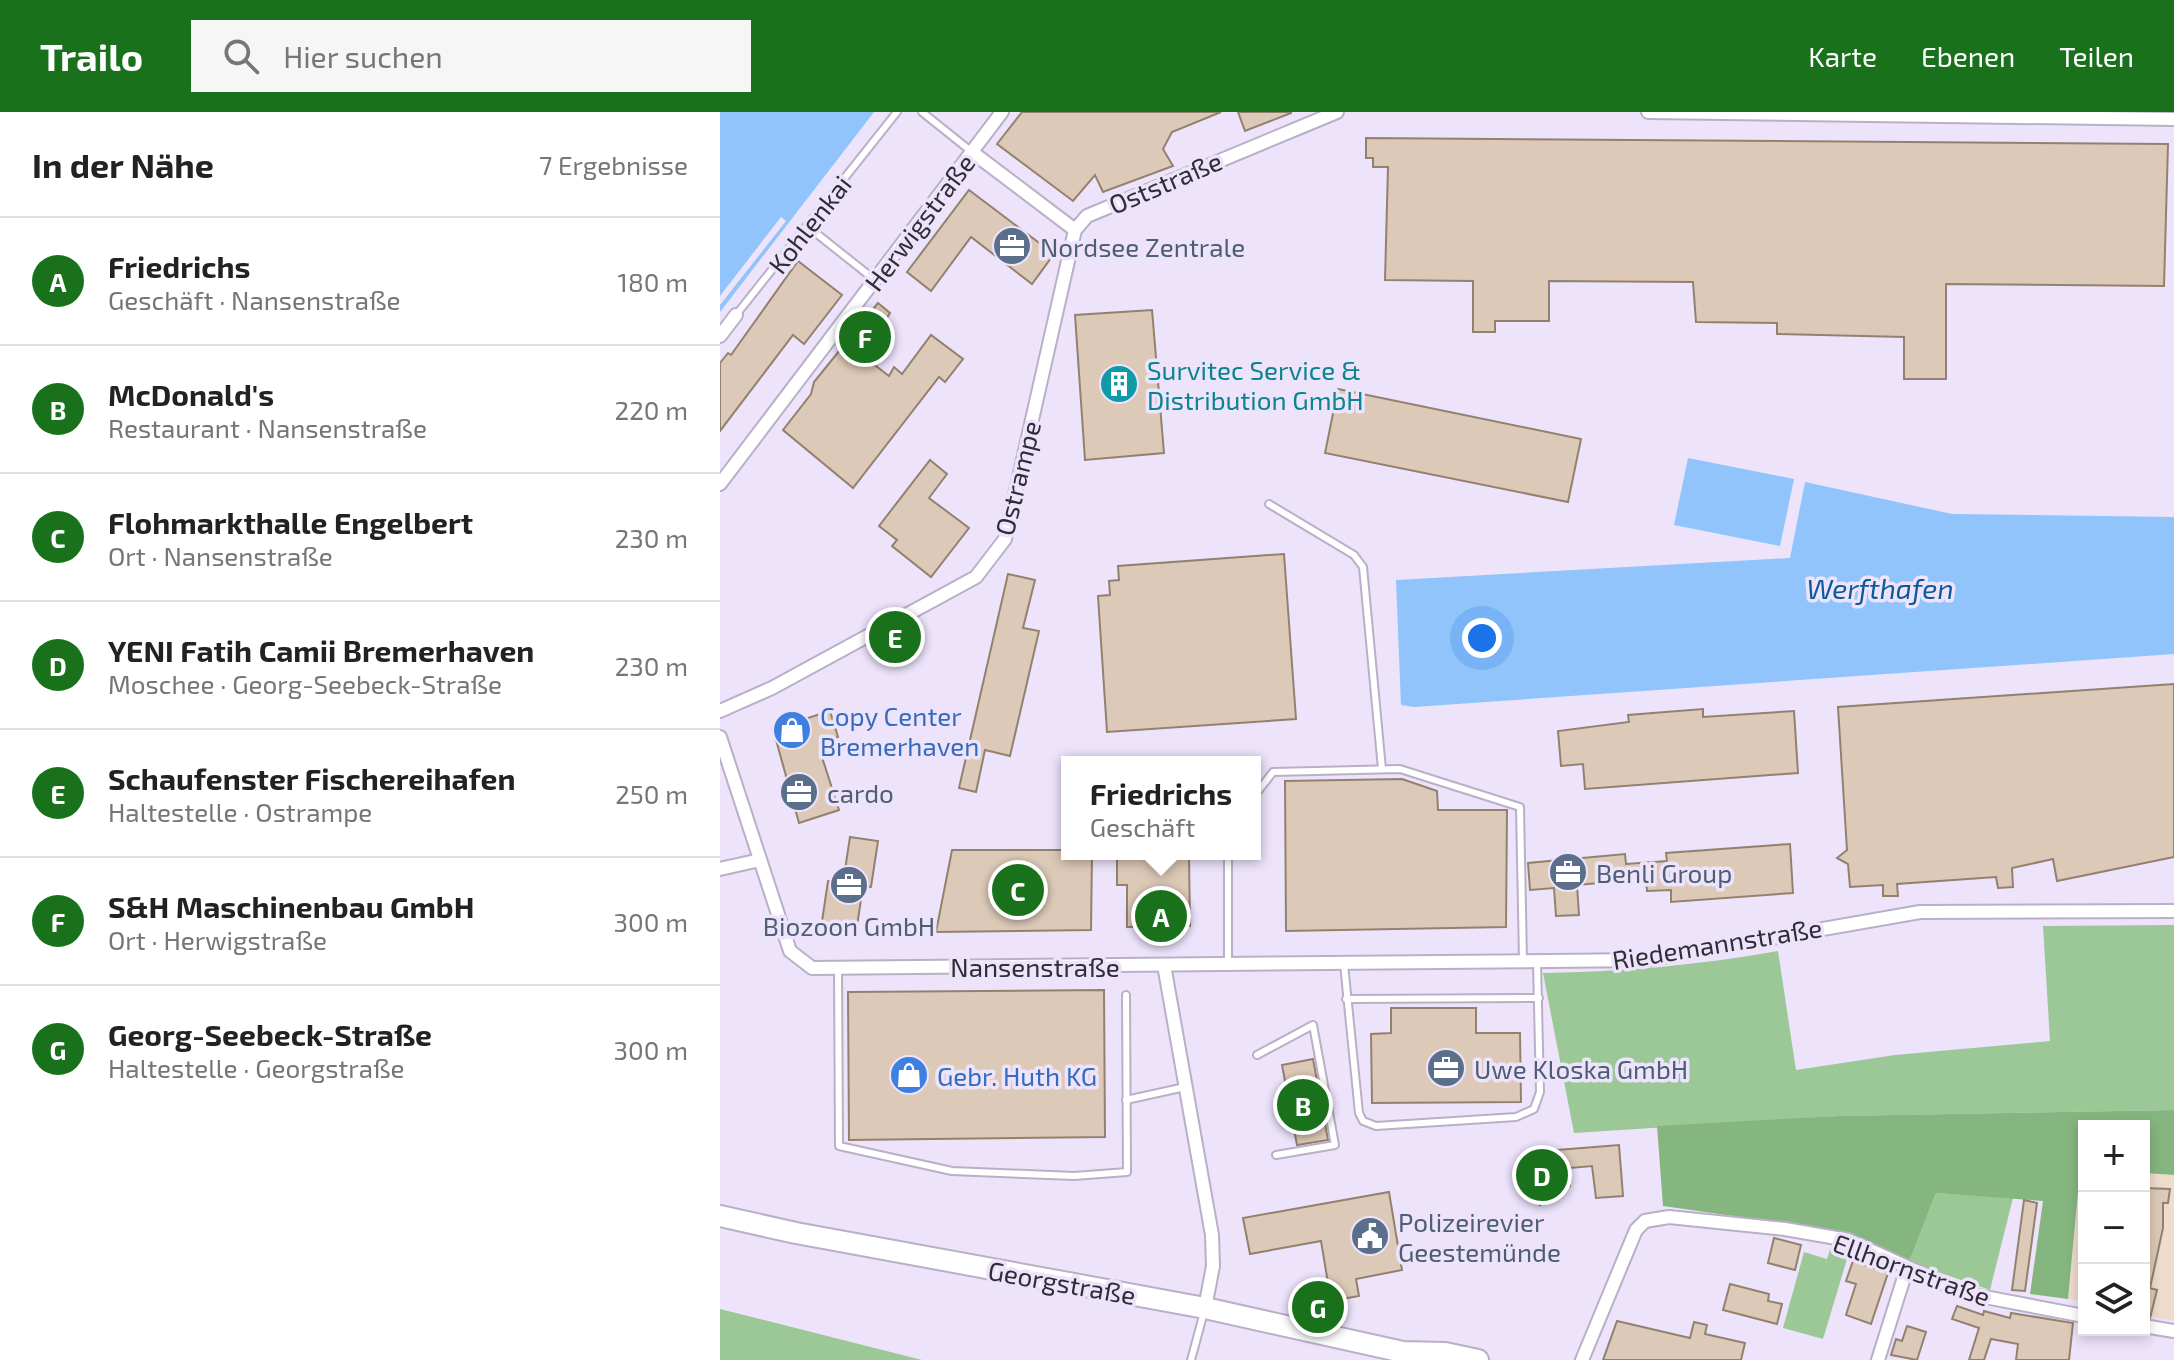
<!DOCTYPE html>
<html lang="de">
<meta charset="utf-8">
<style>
body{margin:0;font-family:"Exo 2",sans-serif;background:#f6f6f6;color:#222}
.controls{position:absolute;right:24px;bottom:24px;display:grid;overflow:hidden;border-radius:0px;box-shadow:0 4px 12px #0003}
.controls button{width:72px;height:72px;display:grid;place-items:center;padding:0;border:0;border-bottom:2px solid #e0e0e0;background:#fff;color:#222;font:40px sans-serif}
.you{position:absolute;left:762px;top:526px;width:28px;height:28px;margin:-20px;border:6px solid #fff;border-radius:50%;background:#1a73e8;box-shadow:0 0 0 12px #1a73e833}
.badge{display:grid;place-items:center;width:52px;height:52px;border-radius:50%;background:#19711c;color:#fff;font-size:26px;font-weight:700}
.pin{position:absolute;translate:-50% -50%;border:4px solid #fff;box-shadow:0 2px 8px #0006}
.popup{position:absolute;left:341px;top:644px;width:200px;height:104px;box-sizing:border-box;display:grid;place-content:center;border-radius:0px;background:#fff;filter:drop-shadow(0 2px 6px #0005);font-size:26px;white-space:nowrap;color:#767676}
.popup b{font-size:30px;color:#222}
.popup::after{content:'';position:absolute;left:50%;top:100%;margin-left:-16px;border:16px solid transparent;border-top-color:#fff}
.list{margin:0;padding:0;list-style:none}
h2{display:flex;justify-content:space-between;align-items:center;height:104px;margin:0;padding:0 32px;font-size:34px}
h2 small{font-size:26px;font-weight:400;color:#767676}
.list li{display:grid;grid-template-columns:52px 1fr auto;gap:24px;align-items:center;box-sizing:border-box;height:128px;padding:0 32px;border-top:2px solid #e0e0e0}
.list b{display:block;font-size:30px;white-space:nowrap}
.list p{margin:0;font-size:26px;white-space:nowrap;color:#767676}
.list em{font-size:26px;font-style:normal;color:#767676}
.icon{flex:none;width:44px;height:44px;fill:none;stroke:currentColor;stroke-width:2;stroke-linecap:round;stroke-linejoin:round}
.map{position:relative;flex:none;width:1454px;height:1248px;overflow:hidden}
header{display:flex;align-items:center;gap:48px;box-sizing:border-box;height:112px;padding:0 40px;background:#19711c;color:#fff}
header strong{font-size:38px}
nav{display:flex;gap:44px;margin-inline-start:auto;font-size:28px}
.search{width:560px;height:72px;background:#f6f6f6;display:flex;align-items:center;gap:20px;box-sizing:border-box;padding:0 28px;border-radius:0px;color:#767676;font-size:30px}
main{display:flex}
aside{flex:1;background:#fff}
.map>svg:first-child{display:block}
.education{fill:#eedccc}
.green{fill:#9cc796}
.forest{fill:#85b67f}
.water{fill:#90c4fa}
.pier{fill:#ede4fc}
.building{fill:#ddc9b7;stroke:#938170;stroke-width:2}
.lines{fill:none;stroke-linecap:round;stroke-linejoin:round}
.lane-casing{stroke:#b9b0c7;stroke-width:10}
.street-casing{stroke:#b9b0c7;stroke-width:16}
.primary-casing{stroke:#b9b0c7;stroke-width:24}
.lane{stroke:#fff;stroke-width:6}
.street{stroke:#fff;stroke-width:12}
.primary{stroke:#fff;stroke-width:20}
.labels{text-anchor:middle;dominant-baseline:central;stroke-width:7;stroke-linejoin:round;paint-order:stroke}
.street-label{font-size:26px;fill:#302d36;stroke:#ede4fc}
.service-label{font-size:26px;fill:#4e5e75;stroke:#ede4fc;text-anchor:start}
.culture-label{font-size:26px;fill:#0d838f;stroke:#ede4fc;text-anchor:start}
.shop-label{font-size:26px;fill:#366cbe;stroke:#ede4fc;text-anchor:start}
.water-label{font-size:28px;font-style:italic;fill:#0c5a9a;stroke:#ede4fc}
</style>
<header>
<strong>Trailo</strong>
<div class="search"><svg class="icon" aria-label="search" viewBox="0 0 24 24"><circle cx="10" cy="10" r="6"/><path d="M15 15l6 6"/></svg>Hier suchen</div>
<nav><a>Karte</a><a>Ebenen</a><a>Teilen</a></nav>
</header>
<main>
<aside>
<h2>In der Nähe<small>7 Ergebnisse</small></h2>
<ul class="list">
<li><span class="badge">A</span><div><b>Friedrichs</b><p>Geschäft · Nansenstraße</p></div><em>180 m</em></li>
<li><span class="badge">B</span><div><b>McDonald's</b><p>Restaurant · Nansenstraße</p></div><em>220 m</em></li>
<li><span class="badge">C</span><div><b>Flohmarkthalle Engelbert</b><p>Ort · Nansenstraße</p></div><em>230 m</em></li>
<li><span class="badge">D</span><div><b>YENI Fatih Camii Bremerhaven</b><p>Moschee · Georg-Seebeck-Straße</p></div><em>230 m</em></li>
<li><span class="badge">E</span><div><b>Schaufenster Fischereihafen</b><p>Haltestelle · Ostrampe</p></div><em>250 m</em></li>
<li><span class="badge">F</span><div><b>S&amp;H Maschinenbau GmbH</b><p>Ort · Herwigstraße</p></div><em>300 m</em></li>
<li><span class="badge">G</span><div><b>Georg-Seebeck-Straße</b><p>Haltestelle · Georgstraße</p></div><em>300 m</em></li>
</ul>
</aside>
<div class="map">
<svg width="1454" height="1248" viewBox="0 0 1454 1248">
<rect width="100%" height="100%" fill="#ede4fc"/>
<!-- education -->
<g class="education">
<polygon points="1360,1057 1364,1057 1364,1190 1348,1187"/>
<polygon points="1424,1061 1454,1063 1454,1209 1424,1203"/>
</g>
<!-- green -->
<g class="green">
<path d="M 1454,813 L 1454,998 L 1119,1004 L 854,1021 L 823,861 C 903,860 979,853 1058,839 L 1076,958 L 1175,943 L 1330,929 L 1323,814 Z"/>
<polygon points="1216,1081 1293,1086 1270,1178 1189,1150"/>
<polygon points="1112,1132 1130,1137 1103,1227 1063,1216 1084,1140 1107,1147"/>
<polygon points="0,1197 202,1248 0,1248"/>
</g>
<!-- forest -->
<polygon class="forest" points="1454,998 1454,1063 1424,1061 1424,1014 1364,1014 1364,1057 1360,1058 1348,1187 1310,1182 1323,1089 1216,1081 1189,1150 1068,1112 943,1094 937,1014 1119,1004"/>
<!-- water -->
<g class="water">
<polygon points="0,0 154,0 0,200"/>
<polygon points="968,346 1074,367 1060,434 954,413"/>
<polygon points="1085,370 1232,402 1454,405 1454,542 694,595 681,593 676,468 1070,446"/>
</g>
<!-- pier -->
<polygon class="pier" points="61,105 66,109 0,193 0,184"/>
<!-- building -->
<g class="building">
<polygon points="302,0 501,0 452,20 443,37 453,54 383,80 375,63 353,89 277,32"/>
<polygon points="518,0 571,0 571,1 525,19"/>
<polygon points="646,26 1448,32 1444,174 1226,172 1226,267 1184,267 1184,225 1057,222 1057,211 976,210 973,170 829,169 829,209 775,209 775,220 753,220 753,169 665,168 668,55 653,55 653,46 646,46"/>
<polygon points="249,78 334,142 312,172 251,125 211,179 187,160"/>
<polygon points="78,149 122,183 84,232 73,223 0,319 0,251 8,241 11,243"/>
<polygon points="158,191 170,201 143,244 169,264 174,255 182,262 211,223 243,247 225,270 219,265 133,376 63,318 91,282 94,270"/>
<polygon points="432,198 444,341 365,348 355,203"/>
<polygon points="618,277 861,327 848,390 605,341"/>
<polygon points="210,348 227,362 209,386 249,416 211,465 172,434 177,428 159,414"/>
<polygon points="564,442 576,607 387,620 378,484 390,483 389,469 399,468 398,454"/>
<polygon points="288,462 315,468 303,516 319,519 290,644 265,638 256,680 239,676"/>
<polygon points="1454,572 1454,745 1337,769 1333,747 1292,756 1293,775 1278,776 1276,765 1177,772 1178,784 1163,784 1163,773 1130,775 1128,752 1117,746 1127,738 1118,595"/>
<polygon points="983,597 983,605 1074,599 1078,661 865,677 863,652 841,654 838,619 909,610 908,603"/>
<polygon points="110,599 118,625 107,629 110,639 101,642 119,698 79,711 53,617"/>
<polygon points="682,667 717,679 718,698 787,698 786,815 566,819 565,669"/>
<polygon points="130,725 158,729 151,775 143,774 136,821 101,816 108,769 123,771"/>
<polygon points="1070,732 1073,781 951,790 951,778 927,779 926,767 857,773 859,803 836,804 834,776 810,778 808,751 905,742 906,752 947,749 946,741"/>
<polygon points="232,738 347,738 347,742 372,742 371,818 216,820"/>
<polygon points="397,742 469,742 470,814 407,815 407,773 397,773"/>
<polygon points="384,878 385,1025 129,1028 128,880"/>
<polygon points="671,896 756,896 756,921 800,921 801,990 652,991 651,922 671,921"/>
<polygon points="593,947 608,1028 577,1033 562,953"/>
<polygon points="899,1033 903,1084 876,1086 872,1054 838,1057 850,1074 820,1093 801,1062 814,1052 812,1040"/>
<polygon points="1424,1076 1450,1077 1448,1091 1443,1091 1443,1116 1430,1176 1437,1178 1430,1206 1424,1205"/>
<polygon points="669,1080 682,1158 636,1167 639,1184 611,1189 601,1129 530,1142 523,1106"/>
<polygon points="1304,1088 1317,1091 1305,1179 1292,1178"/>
<polygon points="1054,1126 1081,1133 1075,1158 1048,1151"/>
<polygon points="1133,1149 1168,1161 1151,1212 1126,1203 1136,1172 1126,1169"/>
<polygon points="1010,1172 1049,1182 1048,1189 1062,1192 1057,1212 1003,1198"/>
<polygon points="1237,1194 1263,1203 1264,1199 1290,1206 1291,1201 1353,1211 1349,1248 1296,1248 1298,1232 1271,1227 1264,1248 1249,1248 1259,1216 1232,1207"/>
<polygon points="897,1209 970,1226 974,1210 987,1213 985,1222 1025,1231 1021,1248 883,1248"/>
<polygon points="1187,1214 1206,1220 1197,1248 1171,1243 1176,1227 1182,1229"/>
</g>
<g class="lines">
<defs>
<g id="lane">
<polyline points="202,0 252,40"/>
<polyline points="87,114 155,168"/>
<polyline points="16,203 177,0"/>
<polyline points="549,392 634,443 643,455 662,657"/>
<polyline points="535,683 553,660 680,657 800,695 803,849"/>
<polyline points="508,742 508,853"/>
<polyline points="624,852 639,1001 643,1009 656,1014 796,1005 814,997 820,980 817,850"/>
<polyline points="118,856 119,1034 232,1059 354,1064 407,1060 406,883"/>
<polyline points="626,887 819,886"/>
<polyline points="537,943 593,913 615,1033 556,1043"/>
<polyline points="406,988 465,975"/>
<polyline points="471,1248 484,1200"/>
</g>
<g id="street">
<polyline points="928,0 1454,7"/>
<polyline points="252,40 355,118"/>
<polyline points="0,224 16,203"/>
<polyline points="0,372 282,0"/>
<polyline points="0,599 52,576 256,465 285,427 355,118 367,104 617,0"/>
<polyline points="0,625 70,839 92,856 926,848 1200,800 1454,799"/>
<polyline points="0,757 40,748"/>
<polyline points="444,853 492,1123 493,1154 485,1196"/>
<polyline points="1424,1214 1454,1219"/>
<polyline points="862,1248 916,1118 925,1109 949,1105 1065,1117 1128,1128 1244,1181 1364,1204"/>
<polyline points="1158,1248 1187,1156"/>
</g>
<polyline id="primary" points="0,1104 76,1121 485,1196 683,1240 725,1241 758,1248"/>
</defs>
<!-- lane casing -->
<use href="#lane" class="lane-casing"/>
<!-- street casing -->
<use href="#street" class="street-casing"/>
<!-- primary casing -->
<use href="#primary" class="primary-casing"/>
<!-- lane -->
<use href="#lane" class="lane"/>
<!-- street -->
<use href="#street" class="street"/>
<!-- primary -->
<use href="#primary" class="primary"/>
</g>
<!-- icons -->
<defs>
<symbol id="office-disc" viewBox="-11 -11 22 22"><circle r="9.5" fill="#5c6f8a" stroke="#ede4fc"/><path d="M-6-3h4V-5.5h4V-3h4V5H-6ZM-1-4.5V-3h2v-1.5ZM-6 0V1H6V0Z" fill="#fff"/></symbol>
<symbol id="building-disc" viewBox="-11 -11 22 22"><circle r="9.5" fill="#0f9aa8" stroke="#ede4fc"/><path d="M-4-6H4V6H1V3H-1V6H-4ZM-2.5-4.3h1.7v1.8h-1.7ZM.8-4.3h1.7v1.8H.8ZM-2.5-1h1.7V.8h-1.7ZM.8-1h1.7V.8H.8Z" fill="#fff"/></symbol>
<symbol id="shop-disc" viewBox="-11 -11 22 22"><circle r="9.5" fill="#3f7fe0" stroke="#ede4fc"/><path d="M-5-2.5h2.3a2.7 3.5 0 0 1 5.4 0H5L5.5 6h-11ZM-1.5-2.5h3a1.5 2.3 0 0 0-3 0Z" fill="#fff"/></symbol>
<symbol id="civic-disc" viewBox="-11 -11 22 22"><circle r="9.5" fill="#5c6f8a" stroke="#ede4fc"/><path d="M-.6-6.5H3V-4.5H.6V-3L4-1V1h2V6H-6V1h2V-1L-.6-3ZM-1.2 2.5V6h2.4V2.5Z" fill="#fff"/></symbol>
</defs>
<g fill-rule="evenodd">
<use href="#office-disc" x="270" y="112" width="44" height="44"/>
<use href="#building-disc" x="377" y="250" width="44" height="44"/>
<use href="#shop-disc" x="50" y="596" width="44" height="44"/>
<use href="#office-disc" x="57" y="658" width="44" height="44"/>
<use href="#office-disc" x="826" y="738" width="44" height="44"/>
<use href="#office-disc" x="107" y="751" width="44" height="44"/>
<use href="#office-disc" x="704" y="934" width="44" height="44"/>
<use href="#shop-disc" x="167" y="941" width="44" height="44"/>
<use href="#civic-disc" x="628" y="1102" width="44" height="44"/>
</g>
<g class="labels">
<!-- street labels -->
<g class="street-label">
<text transform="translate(445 70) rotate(-23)">Oststraße</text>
<text transform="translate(199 110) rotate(-53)">Herwigstraße</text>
<text transform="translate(89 112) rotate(-52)">Kohlenkai</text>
<text transform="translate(297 366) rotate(-76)">Ostrampe</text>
<text transform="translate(997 831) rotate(-9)">Riedemannstraße</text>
<text x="315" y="854">Nansenstraße</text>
<text transform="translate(1192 1157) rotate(20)">Ellhornstraße</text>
<text transform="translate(342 1170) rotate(10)">Georgstraße</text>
</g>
<!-- service labels -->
<g class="service-label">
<text x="320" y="134">Nordsee Zentrale</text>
<text x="107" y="680">cardo</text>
<text x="876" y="760">Benli Group</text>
<text x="129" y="813" text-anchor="middle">Biozoon GmbH</text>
<text x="754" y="956">Uwe Kloska GmbH</text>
<text x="678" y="1109">Polizeirevier<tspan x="678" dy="30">Geestemünde</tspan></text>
</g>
<!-- culture labels -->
<g class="culture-label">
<text x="427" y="257">Survitec Service &amp;<tspan x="427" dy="30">Distribution GmbH</tspan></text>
</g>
<!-- shop labels -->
<g class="shop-label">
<text x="100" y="603">Copy Center<tspan x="100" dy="30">Bremerhaven</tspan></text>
<text x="217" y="963">Gebr. Huth KG</text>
</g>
<!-- water labels -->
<g class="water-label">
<text x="1160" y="476">Werfthafen</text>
</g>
</g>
</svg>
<div class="controls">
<button>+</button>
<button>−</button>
<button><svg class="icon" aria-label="layers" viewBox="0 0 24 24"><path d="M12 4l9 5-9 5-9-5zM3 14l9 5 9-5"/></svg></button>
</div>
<div class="you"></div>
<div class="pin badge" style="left:441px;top:804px">A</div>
<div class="popup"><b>Friedrichs</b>Geschäft</div>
<div class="pin badge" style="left:583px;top:993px">B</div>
<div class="pin badge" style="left:298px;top:778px">C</div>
<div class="pin badge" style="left:822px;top:1063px">D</div>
<div class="pin badge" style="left:175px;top:525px">E</div>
<div class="pin badge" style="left:145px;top:225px">F</div>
<div class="pin badge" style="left:598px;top:1195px">G</div>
</div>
</main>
